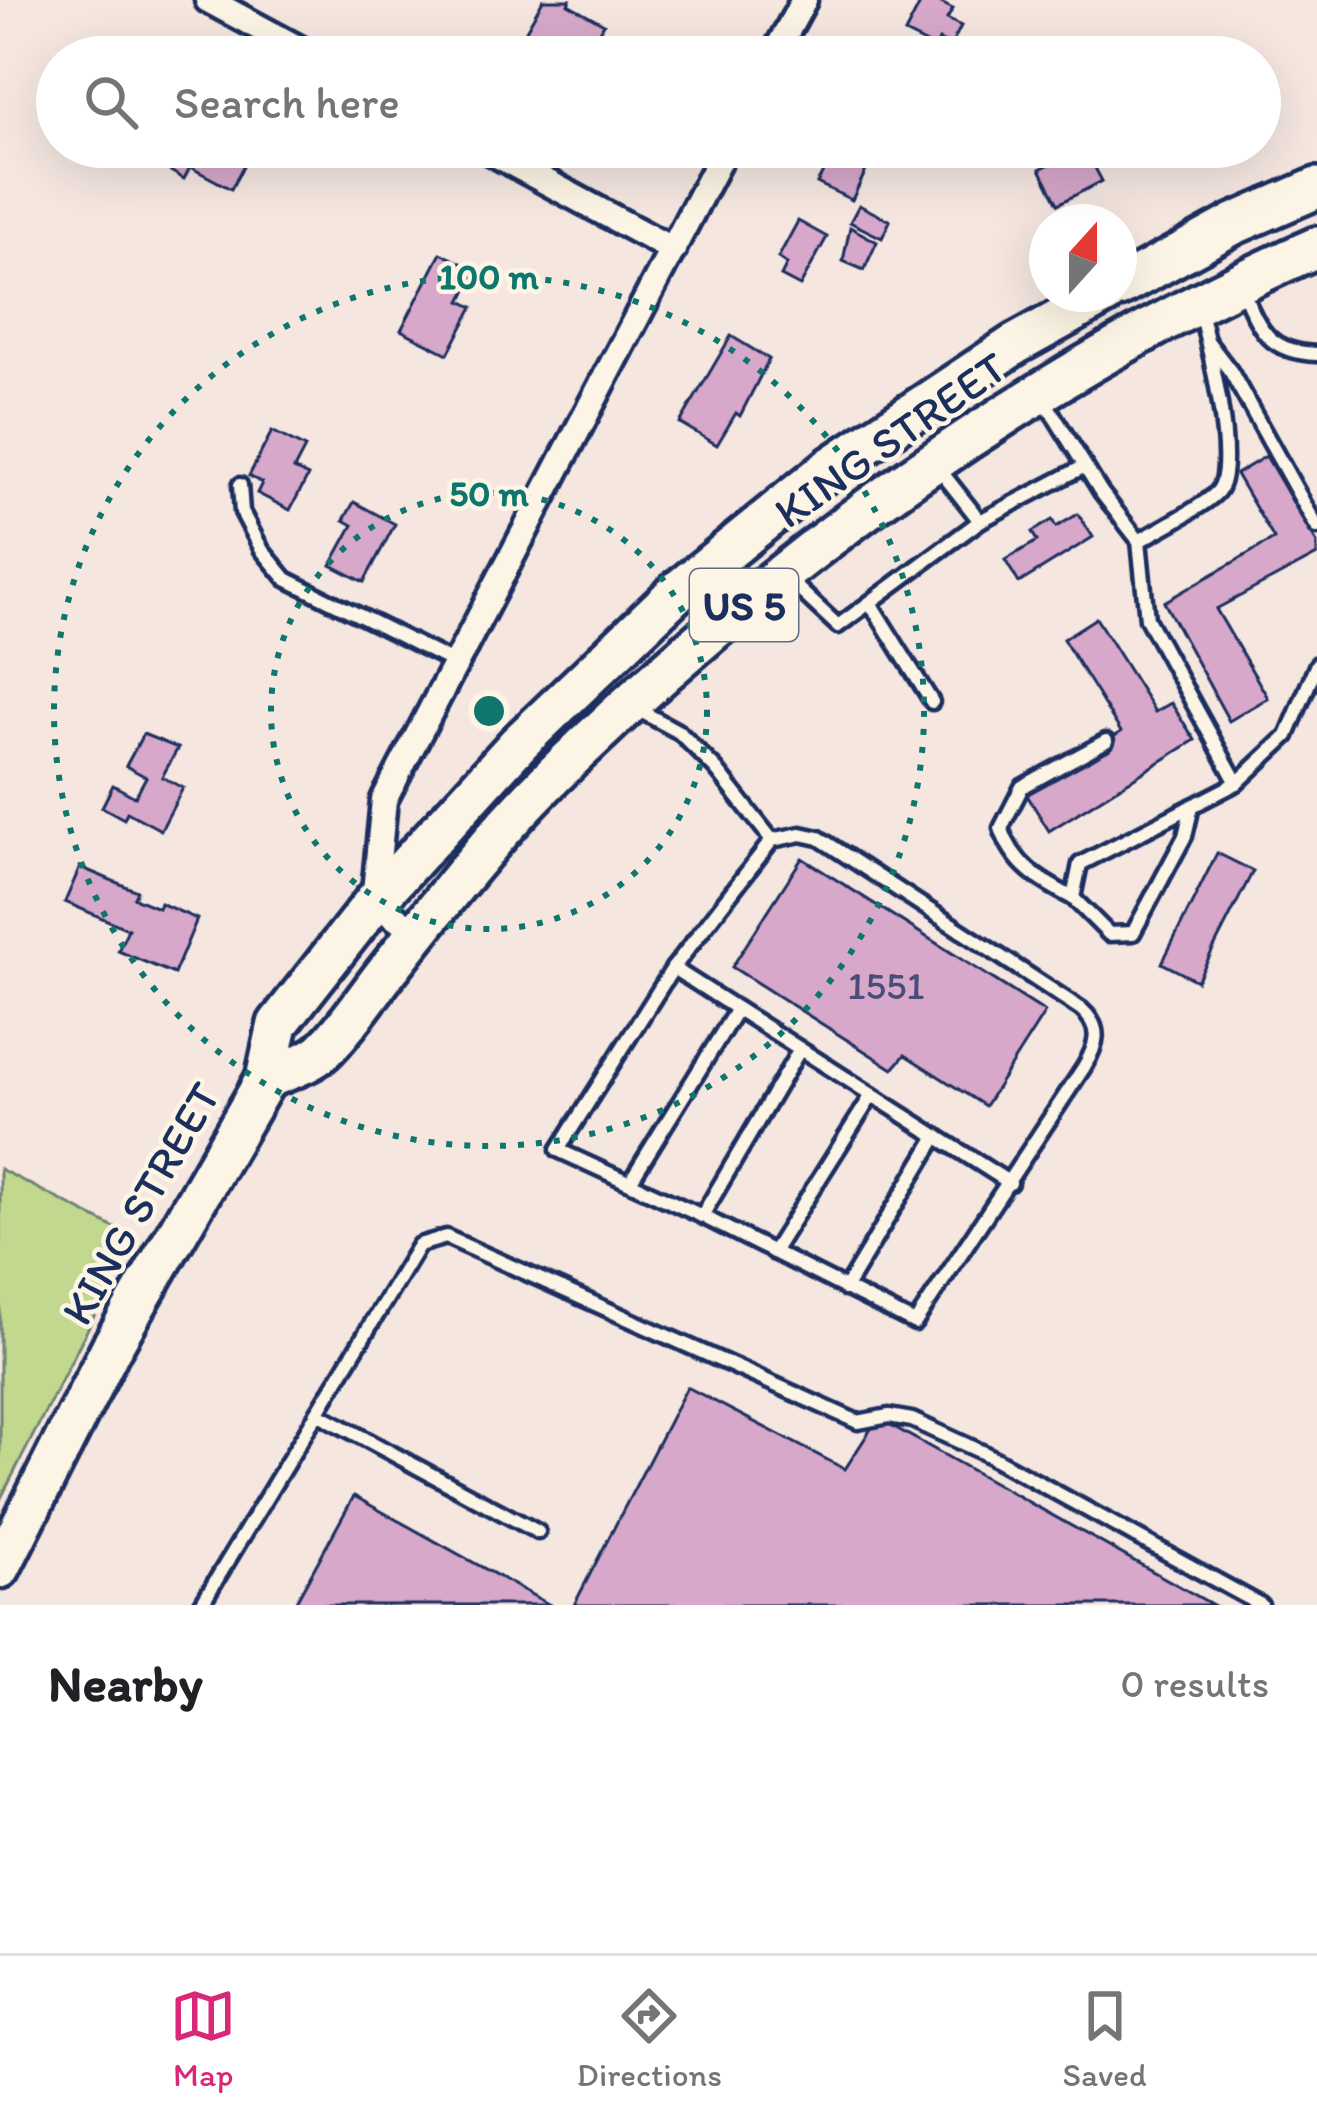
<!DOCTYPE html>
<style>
body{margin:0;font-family:Itim,sans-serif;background:#f2f2f2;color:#202124}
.compass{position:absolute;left:1029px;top:204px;width:108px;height:108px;border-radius:50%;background:#fff;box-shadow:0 12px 48px #0002;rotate:21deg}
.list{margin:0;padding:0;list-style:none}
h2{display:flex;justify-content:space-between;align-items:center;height:156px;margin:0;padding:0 48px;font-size:51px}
h2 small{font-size:39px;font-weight:400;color:#757577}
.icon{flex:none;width:66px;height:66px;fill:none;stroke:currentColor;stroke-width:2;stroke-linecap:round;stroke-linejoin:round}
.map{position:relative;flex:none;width:1317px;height:1605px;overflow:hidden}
.search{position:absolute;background:#fff;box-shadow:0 12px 48px #0002;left:36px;right:36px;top:36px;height:132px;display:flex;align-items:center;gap:30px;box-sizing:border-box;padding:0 42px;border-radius:66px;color:#757577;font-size:45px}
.sheet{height:348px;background:#fff}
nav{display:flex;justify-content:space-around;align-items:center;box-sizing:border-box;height:168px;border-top:3px solid #e0e0e0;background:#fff;font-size:33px;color:#757577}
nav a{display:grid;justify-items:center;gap:6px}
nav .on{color:#db2777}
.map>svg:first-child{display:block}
.green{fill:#c1d88e;stroke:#6e8476;stroke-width:3}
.building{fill:#d7a8ca;stroke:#1b2f5e;stroke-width:3}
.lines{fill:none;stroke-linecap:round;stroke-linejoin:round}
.lane-casing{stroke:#1b2f5e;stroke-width:21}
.street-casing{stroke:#1b2f5e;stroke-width:33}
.primary-casing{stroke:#1b2f5e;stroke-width:48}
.lane{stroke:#fcf5e5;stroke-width:12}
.street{stroke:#fcf5e5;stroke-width:24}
.primary{stroke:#fcf5e5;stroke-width:39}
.ring{fill:none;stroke:#0f766e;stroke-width:6;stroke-dasharray:6 12}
.labels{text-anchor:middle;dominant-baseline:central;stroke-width:9;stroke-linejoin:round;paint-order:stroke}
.number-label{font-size:39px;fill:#4a4d79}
.shield{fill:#fcf5e5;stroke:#5e6a86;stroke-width:3}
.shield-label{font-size:42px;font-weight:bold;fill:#1b2f5e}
.street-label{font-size:45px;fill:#1b2f5e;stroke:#fcf5e5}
.centre{fill:#0f766e;stroke:#fcf5e5;stroke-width:6}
.ring-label{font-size:36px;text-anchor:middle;font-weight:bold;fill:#0f766e;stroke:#fcf5e5;stroke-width:9;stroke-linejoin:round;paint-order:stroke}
</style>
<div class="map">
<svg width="1317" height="1605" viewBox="0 0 1317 1605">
<rect width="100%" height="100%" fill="#f5e6e0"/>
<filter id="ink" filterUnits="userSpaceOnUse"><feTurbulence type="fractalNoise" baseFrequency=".00833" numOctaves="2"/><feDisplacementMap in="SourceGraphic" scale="24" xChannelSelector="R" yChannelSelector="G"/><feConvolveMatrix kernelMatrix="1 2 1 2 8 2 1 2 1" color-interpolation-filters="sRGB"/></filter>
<g filter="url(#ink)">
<!-- green -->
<polygon class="green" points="0,1169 134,1238 0,1500"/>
<!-- building -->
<g class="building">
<polygon points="543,0 570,0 568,4 604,24 586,57 554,57 521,39"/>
<polygon points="922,0 935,0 953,9 947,19 961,26 951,46 939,40 935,48 905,33"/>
<polygon points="157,147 223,147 247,159 231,189 190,167 184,179 167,169 173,158 156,150"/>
<polygon points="837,147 848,147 872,158 852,200 817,183"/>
<polygon points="1084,147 1102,181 1058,204 1040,169"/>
<polygon points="859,205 890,221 882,238 850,222"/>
<polygon points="798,221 827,237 800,286 781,276 787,264 778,258"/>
<polygon points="850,227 877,242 864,270 843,261"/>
<polygon points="441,253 477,271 461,301 473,307 448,354 401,330"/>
<polygon points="731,336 769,359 740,416 736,413 717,445 680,423"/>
<polygon points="272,431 305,448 294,469 308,476 290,510 257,493 262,483 249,476"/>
<polygon points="1266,456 1317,543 1317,555 1216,609 1268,698 1229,721 1164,602 1274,539 1236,474"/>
<polygon points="354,502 395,524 364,582 331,565 353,525 344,520"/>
<polygon points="1078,514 1093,537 1019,583 1005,560 1037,541 1032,532 1052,520 1056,527"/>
<polygon points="1096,618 1155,712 1171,703 1195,740 1049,831 1025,792 1121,732 1063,639"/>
<polygon points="143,734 178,748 162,777 183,788 161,830 127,812 124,819 102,807 113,785 135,797 146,777 126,766"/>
<polygon points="1217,853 1253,871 1197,981 1162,963"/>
<polygon points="802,858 1045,1012 985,1106 905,1055 893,1069 732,967"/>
<polygon points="80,867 137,891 134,898 158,908 160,903 197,919 174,974 118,951 128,929 65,902"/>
<polygon points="687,1387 845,1469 878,1418 1213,1605 574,1605"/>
<polygon points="354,1496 550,1605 294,1605"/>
</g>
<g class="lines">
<defs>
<g id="lane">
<path d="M 1242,289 C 1260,330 1268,352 1317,354"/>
<polyline points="1208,342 1231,372 1317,527"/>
<polyline points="1043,398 1101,492 1139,541 1147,619 1237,783 1080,864 1073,898 1109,934 1133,933 1185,836 1192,806"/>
<polyline points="939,469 980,521 1085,466"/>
<polyline points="240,485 242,512 262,550 286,579 455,663"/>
<path d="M 1139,541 C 1156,531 1207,505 1218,491 C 1239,465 1208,342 1199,308"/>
<polyline points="789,580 838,626 980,521"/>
<polyline points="870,603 932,702"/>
<polyline points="637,709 679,732 716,769 772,840"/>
<polyline points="1237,783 1287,736 1317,664"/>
<path d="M 801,834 L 819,838 L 1081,1009 C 1103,1028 1097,1045 1084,1067 L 915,1323 L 702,1216 L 558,1150 L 673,968 L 772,840 Z"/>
<path d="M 1073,898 C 1039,880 1014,866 1001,828 L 1022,787 L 1106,741"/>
<polyline points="673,968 1010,1183"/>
<polyline points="630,1182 737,1009"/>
<polyline points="702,1216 800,1049"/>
<polyline points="773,1252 872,1095"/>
<polyline points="845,1289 937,1136"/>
<polyline points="317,1413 538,1532"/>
<polyline points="201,1605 419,1245 446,1237 858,1422 889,1416 912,1420 986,1454 1261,1605"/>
</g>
<g id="street">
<polyline points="208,0 314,57"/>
<polyline points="773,57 804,0"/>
<polyline points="482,147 673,250"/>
<polyline points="417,933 374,902 384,800 726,147"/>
</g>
<g id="primary">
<polyline points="1119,287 1234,224 1317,188"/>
<path d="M 266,1079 C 283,1071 309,1064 323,1051 C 348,1027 369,993 391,966 C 441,902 499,828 557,772 C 777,558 1035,371 1317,247"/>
<polyline points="0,1568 111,1348 266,1079 278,1024 374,902 519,743 678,591 831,467 1014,345 1106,294"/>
</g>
</defs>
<!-- lane casing -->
<use href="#lane" class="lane-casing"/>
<!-- street casing -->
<use href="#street" class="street-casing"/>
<!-- primary casing -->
<use href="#primary" class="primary-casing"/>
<!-- lane -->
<use href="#lane" class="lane"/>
<!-- street -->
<use href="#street" class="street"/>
<!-- primary -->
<use href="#primary" class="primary"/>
</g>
</g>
<!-- distance rings -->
<g class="ring">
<circle cx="489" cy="711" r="218"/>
<circle cx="489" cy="711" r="435"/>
</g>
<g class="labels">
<!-- number labels -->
<g class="number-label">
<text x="886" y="985">1551</text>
</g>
<!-- shield labels -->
<rect class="shield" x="690" y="569" width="108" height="72" rx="9"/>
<g class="shield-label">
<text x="744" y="605">US 5</text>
</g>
<!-- street labels -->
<g class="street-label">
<text transform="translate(890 439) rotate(-35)">KING STREET</text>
<text transform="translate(140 1203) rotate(-60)">KING STREET</text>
</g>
</g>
<circle cx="489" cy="711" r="18" class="centre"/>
<g class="ring-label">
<text x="489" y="289">100 m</text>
<text x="489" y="506">50 m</text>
</g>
</svg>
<svg class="compass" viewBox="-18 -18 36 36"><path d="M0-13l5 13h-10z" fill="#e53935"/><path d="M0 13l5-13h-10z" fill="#757577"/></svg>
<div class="search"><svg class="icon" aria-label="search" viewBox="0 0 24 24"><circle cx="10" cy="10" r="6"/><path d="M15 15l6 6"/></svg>Search here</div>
</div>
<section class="sheet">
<h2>Nearby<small>0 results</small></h2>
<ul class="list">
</ul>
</section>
<nav>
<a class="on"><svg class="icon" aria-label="map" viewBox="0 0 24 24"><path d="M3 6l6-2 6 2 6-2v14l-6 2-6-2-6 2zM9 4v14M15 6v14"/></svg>Map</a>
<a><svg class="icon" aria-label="directions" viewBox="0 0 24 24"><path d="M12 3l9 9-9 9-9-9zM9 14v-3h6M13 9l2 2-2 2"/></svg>Directions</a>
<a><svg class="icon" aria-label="saved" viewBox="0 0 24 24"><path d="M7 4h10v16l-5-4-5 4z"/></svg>Saved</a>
</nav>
